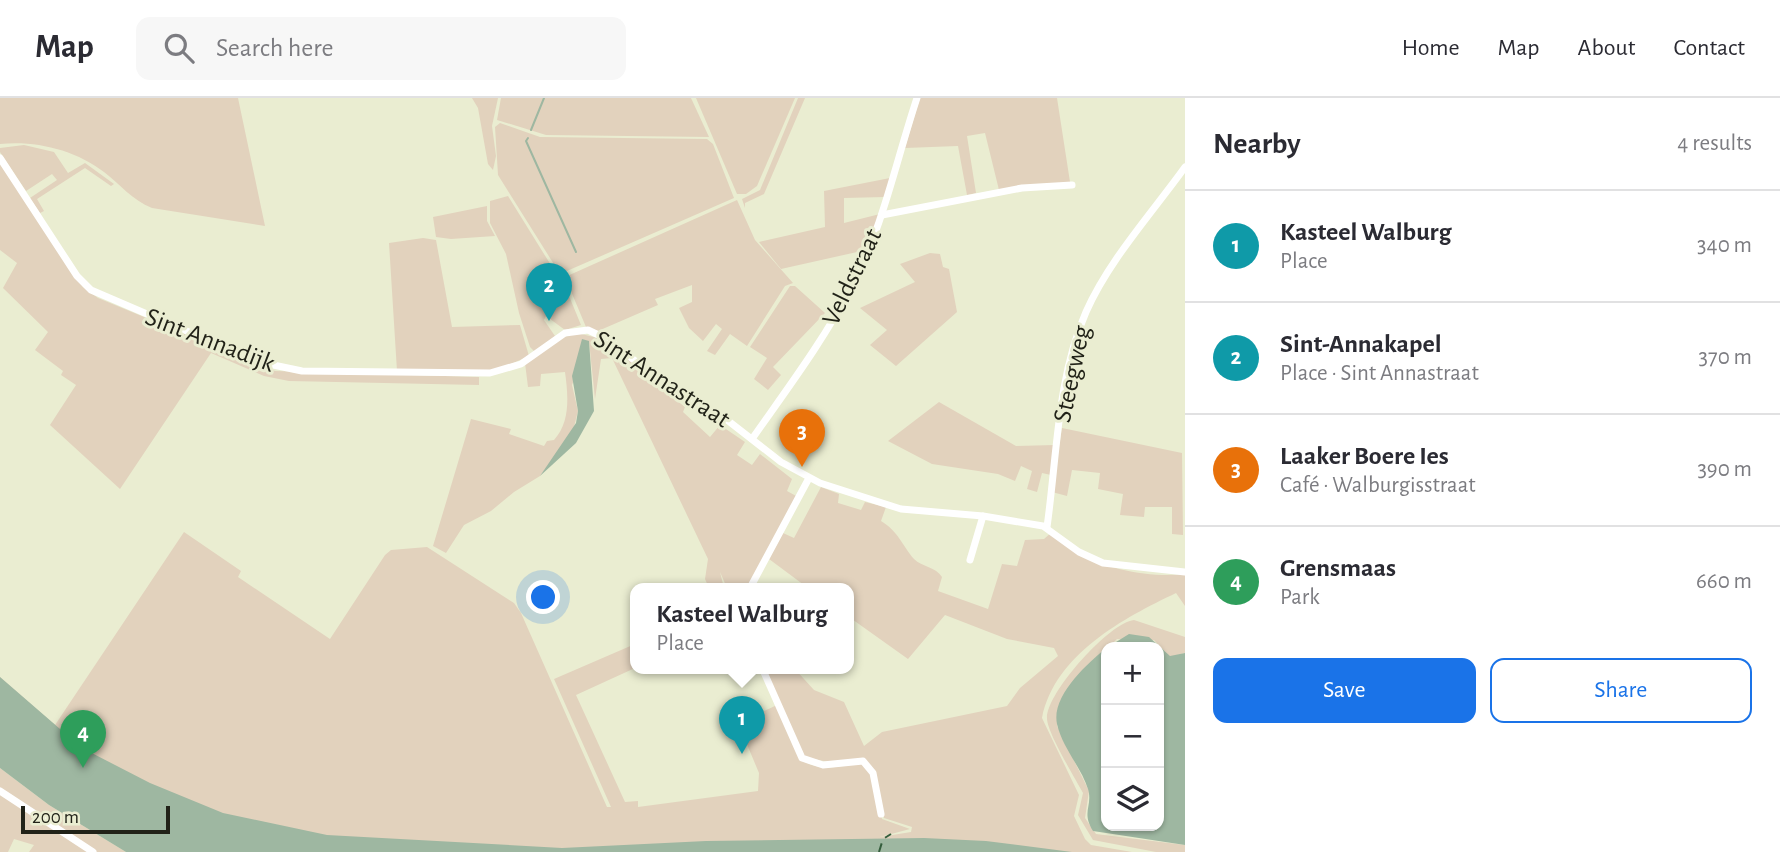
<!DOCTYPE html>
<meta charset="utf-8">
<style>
body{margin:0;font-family:"Alegreya Sans",sans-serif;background:#f7f7f7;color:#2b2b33}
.controls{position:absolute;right:21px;bottom:21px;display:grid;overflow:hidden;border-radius:14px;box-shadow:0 2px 5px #0004}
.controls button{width:63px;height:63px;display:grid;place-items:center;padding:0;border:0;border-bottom:2px solid #e1e1e2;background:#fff;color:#2b2b33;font:35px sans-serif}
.scale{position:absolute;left:21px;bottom:18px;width:149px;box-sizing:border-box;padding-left:7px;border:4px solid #212218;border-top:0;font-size:19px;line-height:24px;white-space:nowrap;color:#212218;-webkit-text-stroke:5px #eaedd1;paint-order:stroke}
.you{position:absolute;left:544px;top:500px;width:24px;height:24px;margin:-18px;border:5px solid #fff;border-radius:50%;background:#1a73e8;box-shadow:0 0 0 10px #1a73e833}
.badge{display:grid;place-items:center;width:46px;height:46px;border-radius:50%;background:#1a73e8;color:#fff;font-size:23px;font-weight:700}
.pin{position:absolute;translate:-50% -58px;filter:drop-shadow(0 2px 4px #0008)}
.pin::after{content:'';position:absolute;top:37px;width:24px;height:21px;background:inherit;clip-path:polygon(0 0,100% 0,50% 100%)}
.popup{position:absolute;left:630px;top:485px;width:224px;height:91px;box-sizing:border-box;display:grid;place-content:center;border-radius:14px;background:#fff;filter:drop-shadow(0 2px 5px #0005);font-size:23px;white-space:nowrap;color:#7c7c81}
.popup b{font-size:26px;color:#2b2b33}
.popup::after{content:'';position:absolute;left:50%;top:100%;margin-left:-14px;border:14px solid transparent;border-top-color:#fff}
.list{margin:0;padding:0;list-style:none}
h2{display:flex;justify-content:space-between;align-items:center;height:91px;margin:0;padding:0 28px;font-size:30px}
h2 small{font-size:23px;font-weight:400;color:#7c7c81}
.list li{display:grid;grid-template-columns:46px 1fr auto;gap:21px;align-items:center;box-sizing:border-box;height:112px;padding:0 28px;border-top:2px solid #e1e1e2}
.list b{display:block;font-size:26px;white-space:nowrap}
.list p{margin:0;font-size:23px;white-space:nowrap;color:#7c7c81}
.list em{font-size:23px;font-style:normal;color:#7c7c81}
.actions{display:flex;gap:14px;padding:21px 28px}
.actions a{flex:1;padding:16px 0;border:2px solid #1a73e8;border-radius:14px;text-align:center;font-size:24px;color:#1a73e8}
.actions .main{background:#1a73e8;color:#fff}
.icon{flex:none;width:38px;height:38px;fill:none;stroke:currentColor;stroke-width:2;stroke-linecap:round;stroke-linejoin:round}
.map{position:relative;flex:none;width:1185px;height:754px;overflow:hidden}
header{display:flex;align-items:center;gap:42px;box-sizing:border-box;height:98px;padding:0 35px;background:#fff;border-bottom:2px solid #e1e1e2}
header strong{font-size:33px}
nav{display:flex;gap:38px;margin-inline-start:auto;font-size:24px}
.search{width:490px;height:63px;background:#f7f7f7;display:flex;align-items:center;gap:18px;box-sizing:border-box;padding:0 24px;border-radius:14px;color:#7c7c81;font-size:26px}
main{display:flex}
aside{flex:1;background:#fff}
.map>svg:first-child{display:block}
.green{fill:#e2d2bd}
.water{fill:#9eb7a1}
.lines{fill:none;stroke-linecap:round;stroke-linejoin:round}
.stream{stroke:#9eb7a1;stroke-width:2}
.ferry{stroke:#355e3d;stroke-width:2;stroke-dasharray:9 7;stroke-linecap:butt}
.minor{stroke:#fff;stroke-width:7}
.labels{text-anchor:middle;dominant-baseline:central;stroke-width:6;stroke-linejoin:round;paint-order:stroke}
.street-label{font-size:26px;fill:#212218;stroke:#eaedd1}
</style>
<header>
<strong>Map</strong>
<div class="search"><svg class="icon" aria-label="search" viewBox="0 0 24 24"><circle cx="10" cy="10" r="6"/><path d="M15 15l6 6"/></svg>Search here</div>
<nav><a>Home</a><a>Map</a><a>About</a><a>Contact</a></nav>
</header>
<main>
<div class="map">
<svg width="1185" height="754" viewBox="0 0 1185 754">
<rect width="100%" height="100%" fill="#eaedd1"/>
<!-- green -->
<g class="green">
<path d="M 0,0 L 238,0 L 265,128 L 152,110 C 132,102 121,87 104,74 C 76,52 35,42 0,46 Z"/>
<polygon points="472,0 498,0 492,28 496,58 493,72 488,66 478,10"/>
<polygon points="501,0 691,0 709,39 546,37 497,22"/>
<polygon points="696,0 795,0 757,88 746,96 737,96"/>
<polygon points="798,0 805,0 764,96 745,105 745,110 742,101 760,92"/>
<polygon points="920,0 1057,0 1070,84 999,92 985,35 967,38 976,95 967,97 958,48 905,50"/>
<polygon points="500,25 540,39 707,41 713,46 734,100 560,176 498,77 495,29"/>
<polygon points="24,47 54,54 68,75 85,65 114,86 111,88 85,70 37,101 44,113 40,115 30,100 57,82 52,76 26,93 0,54 0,50"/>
<polygon points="0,64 83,189 98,200 275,273 479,279 479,287 289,283 264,278 211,255 120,391 50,327 76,287 61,277 63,273 35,252 48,234 3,190 17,165 0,152"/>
<polygon points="890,80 885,99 844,100 844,125 880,116 866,152 781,171 759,144 825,129 824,93"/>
<polygon points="508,98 567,193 581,227 565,232 546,218 544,222 555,238 535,254 530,249 519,215 506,156 490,125 490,103"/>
<polygon points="737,102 755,142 793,185 785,188 747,248 730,236 715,257 707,253 722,231 716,226 703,243 689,230 679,210 692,204 692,187 655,201 658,207 598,233 586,229 565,179"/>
<polygon points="487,108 487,123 495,138 451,141 436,139 433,119"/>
<polygon points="423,140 436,142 452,229 520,227 529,258 497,272 397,273 389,145"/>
<polygon points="930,155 940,156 943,169 949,171 957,214 896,268 870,247 887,232 860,210 915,184 900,166"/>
<polygon points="790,188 795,188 825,215 773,269 781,277 768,292 754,281 767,260 750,249"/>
<path d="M 577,235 L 602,241 L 635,265 L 636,271 L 685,309 L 683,314 L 710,339 L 720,327 L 745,344 L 737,357 L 752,367 L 760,356 L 792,381 L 787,393 L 798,399 L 747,490 L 727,490 L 720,474 L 724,490 L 709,490 L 705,481 L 708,461 L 612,260 L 601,261 L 595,301 L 589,243 L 572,287 L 578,313 L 573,333 L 540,378 L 514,394 L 491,413 L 464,427 L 446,455 L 433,448 L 471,321 L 511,331 L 509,336 L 544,348 L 547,343 L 554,342 C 571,324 568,296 565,274 L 541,276 L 540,288 L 528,289 L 525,265 L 561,240 Z"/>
<polygon points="939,304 1016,348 1055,347 1051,377 1042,375 1037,394 1027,391 1032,373 1021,368 1015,383 998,376 932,366 888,343"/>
<polygon points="1062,330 1182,355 1183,437 1172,436 1172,409 1145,409 1144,419 1120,417 1123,396 1098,391 1100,375 1072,372 1067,398 1052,394"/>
<path d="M 821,389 L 839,396 L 838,405 L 861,412 L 865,404 L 886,409 L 881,423 C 898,433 902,447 914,461 C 922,469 936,469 942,479 L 938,493 L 988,511 L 1002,466 L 1017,468 L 1025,442 L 1044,441 L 1052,434 C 1060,441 1068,450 1078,455 C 1107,472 1152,480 1185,476 L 1185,508 L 1176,495 C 1124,520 1055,556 1042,620 L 1079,697 L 1074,718 L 1085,741 L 1091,747 L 1132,754 L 189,754 L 0,631 L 0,579 L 55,627 L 184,434 L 241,473 L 238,479 L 330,541 L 385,457 L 391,452 L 427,449 L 514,505 L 521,515 L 607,709 L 611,709 L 554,581 L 635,546 L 635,570 L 576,597 L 625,704 L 638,703 L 638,709 L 758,693 L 759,675 L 738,625 L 777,607 L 800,661 C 816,673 841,671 858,663 L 873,676 L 882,721 L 910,731 L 880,739 L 911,734 L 912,729 L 884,720 L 875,676 L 862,661 C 842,666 823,665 804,658 L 765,570 L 794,570 L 814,592 L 844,604 L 864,648 L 882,634 L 1007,608 L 1020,590 L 1058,558 L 1054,550 L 1007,541 L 945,517 L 908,561 L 849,519 L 849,490 L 808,490 L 769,461 L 783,435 L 794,440 Z"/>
<path d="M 1134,522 L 1185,539 L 1185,555 L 1170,559 L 1154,542 L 1117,541 L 1074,582 L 1057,628 L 1089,693 L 1085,720 L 1096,736 L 1185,747 L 1185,754 L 1156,754 L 1093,742 L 1078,717 L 1083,695 C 1075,680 1048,636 1047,621 C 1045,596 1110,524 1134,522 Z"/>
<polygon points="0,670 49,707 126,754 29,754 34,747 14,741 8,754 0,754"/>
</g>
<!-- water -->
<g class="water">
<polygon points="582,241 589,243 594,313 576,345 540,378 576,325 578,313 572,278"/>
<path d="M 1129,536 L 1149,539 L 1170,558 L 1185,555 L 1185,747 L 1093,733 C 1081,714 1093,708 1088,691 C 1081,669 1062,649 1057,626 C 1051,598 1087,566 1106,550 L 1106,728 L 1159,728 L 1159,549 L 1108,549 Z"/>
<polygon points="0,579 82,650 150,685 223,715 327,737 562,750 706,743 924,740 986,743 1072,754 126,754 49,707 0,670"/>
</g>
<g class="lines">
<!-- stream -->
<g class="stream">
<polyline points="531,32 544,0"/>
<polyline points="528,40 526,43 576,154"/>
</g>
<!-- ferry -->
<polyline class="ferry" points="879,754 883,741 891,736"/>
<!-- minor -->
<g class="minor">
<polyline points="0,60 77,178 91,192 259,264 302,273 490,275 521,266 565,235 588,232 609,242 675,295 722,318 781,364 820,385 901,411 983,418 1043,428 1079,454 1103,465 1185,474"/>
<polyline points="882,117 1022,90 1072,87"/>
<path d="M 752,341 C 787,291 824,242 852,188 C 883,129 896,63 917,0"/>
<path d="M 1047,429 C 1057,359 1057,280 1086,214 C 1109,162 1152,115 1185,69"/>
<polyline points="970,462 983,418"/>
<polyline points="750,490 809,380"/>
<polyline points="762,570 802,660 823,667 863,663 873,675 881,716"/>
<polyline points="0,693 93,754"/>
</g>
</g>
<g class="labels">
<!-- street labels -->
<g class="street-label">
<text transform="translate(852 179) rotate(-64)">Veldstraat</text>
<text transform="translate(210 242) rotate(21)">Sint Annadijk</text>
<text transform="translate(1072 276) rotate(-78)">Steegweg</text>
<text transform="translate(662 281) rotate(33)">Sint Annastraat</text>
</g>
</g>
</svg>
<div class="controls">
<button>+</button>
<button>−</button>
<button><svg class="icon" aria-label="layers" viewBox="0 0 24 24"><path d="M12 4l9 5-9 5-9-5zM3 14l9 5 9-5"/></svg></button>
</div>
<div class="scale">200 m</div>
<div class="you"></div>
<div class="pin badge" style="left:742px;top:656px;background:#0f9aa8">1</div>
<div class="popup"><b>Kasteel Walburg</b>Place</div>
<div class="pin badge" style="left:549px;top:223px;background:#0f9aa8">2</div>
<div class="pin badge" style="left:802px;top:369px;background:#e8710a">3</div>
<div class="pin badge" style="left:83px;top:670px;background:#2e9e5b">4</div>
</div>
<aside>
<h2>Nearby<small>4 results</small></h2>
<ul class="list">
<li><span class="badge" style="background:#0f9aa8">1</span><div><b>Kasteel Walburg</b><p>Place</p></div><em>340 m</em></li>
<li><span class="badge" style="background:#0f9aa8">2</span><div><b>Sint-Annakapel</b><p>Place · Sint Annastraat</p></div><em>370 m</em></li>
<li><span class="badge" style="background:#e8710a">3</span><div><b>Laaker Boere Ies</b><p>Café · Walburgisstraat</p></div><em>390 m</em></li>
<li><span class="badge" style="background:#2e9e5b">4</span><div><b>Grensmaas</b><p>Park</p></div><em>660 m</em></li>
</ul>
<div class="actions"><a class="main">Save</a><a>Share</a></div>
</aside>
</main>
